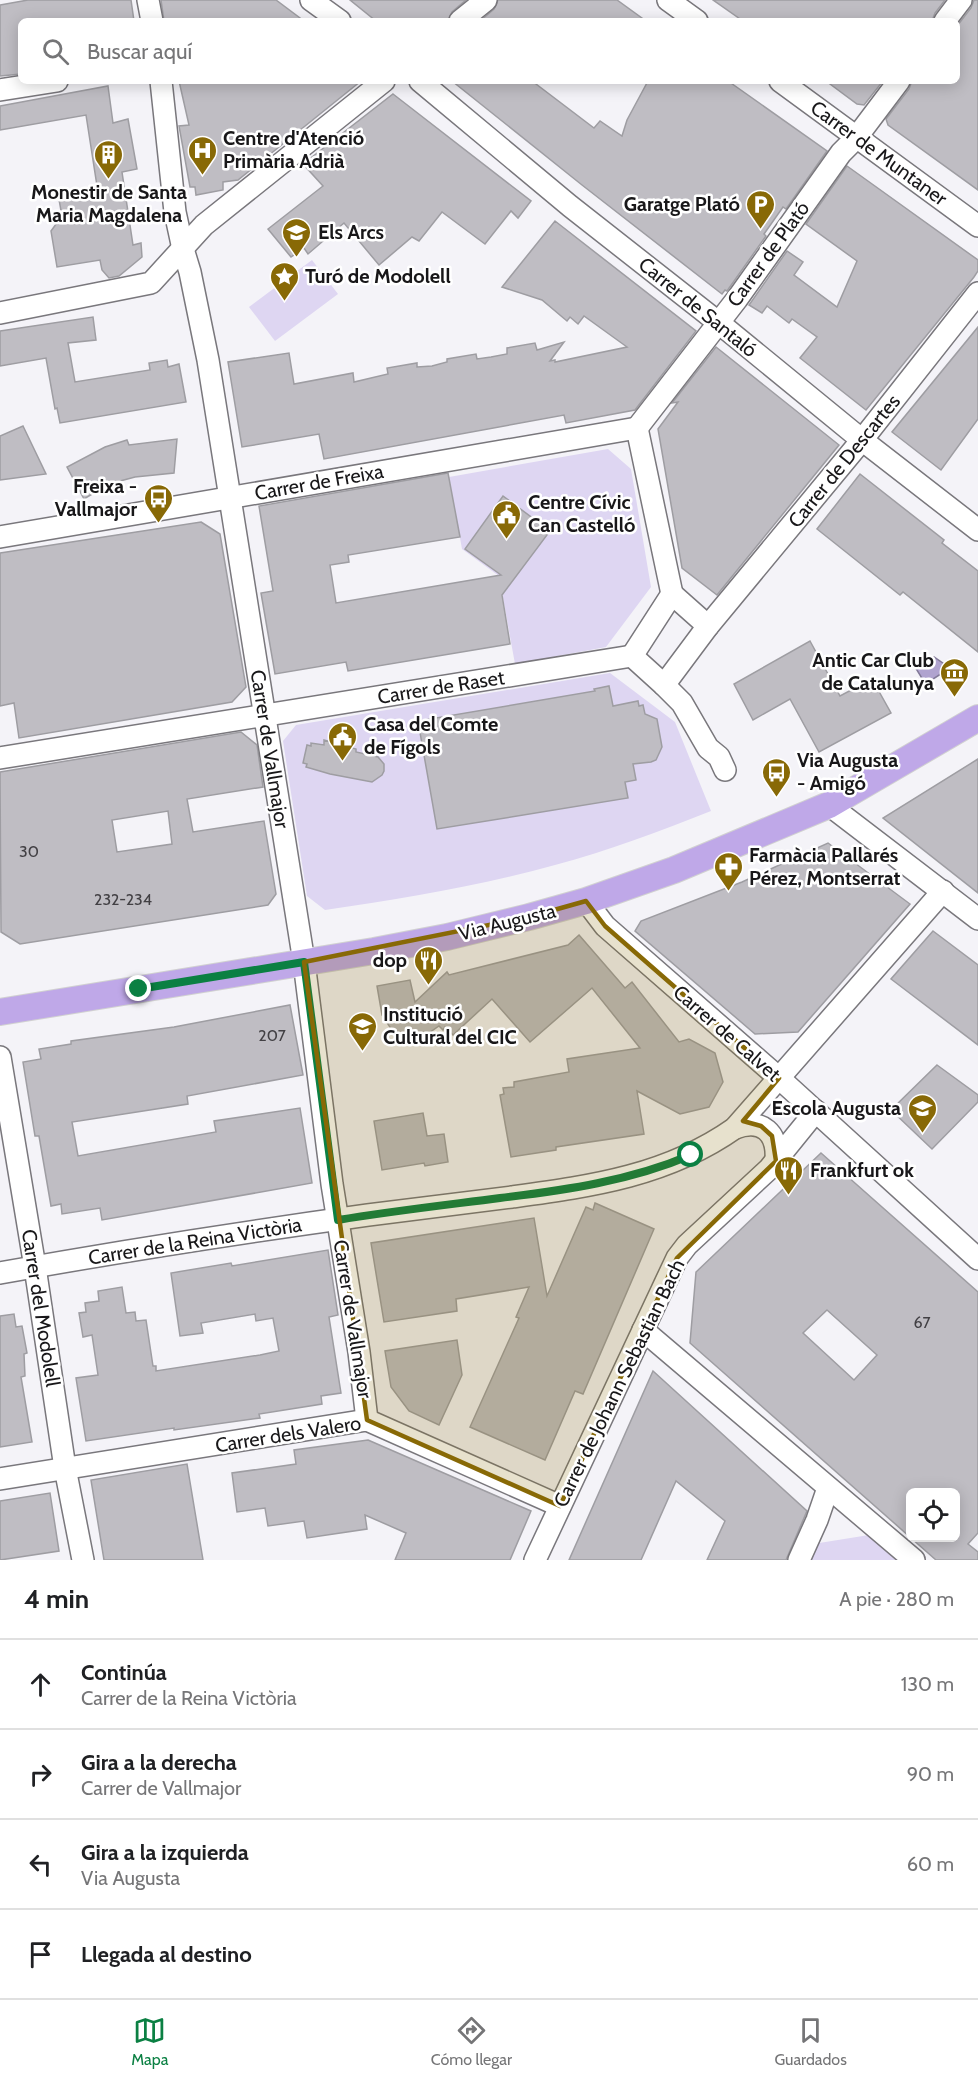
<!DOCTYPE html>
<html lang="es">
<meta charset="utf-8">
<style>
body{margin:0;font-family:Cabin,sans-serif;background:#f6f6f6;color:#202124}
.controls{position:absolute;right:18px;bottom:18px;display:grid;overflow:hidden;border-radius:9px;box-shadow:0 3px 15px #0003}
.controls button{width:54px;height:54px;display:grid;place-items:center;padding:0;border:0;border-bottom:2px solid #e0e0e0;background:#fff;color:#202124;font:30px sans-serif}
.stop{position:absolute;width:18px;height:18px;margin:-14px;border:4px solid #0b8043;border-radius:50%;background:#fff}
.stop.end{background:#0b8043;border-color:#fff;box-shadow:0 2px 6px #0008}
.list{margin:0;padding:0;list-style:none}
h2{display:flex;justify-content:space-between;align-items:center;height:78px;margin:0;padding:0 24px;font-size:26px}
h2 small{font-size:20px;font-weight:400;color:#757577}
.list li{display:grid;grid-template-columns:39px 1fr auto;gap:18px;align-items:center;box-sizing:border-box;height:90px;padding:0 24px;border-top:2px solid #e0e0e0}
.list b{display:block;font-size:22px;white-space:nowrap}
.list p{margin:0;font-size:20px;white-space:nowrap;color:#757577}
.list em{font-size:20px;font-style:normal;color:#757577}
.icon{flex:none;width:33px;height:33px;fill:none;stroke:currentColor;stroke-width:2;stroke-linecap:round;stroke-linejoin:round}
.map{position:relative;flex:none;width:978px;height:1560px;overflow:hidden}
.search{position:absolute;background:#fff;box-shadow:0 3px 15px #0003;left:18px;right:18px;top:18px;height:66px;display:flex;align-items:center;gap:15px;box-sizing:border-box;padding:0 21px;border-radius:9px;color:#757577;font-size:22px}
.sheet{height:438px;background:#fff}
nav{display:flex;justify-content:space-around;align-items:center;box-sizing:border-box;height:84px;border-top:2px solid #e0e0e0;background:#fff;font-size:16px;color:#757577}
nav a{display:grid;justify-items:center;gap:3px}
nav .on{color:#0b8043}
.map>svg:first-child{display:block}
.green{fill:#ded6f2}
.water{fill:#b0a3cf;stroke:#827998;stroke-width:1.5}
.building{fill:#bfbdc3;stroke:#9e9da2;stroke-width:1.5;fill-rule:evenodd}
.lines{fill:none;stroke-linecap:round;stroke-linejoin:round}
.minor-casing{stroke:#79777c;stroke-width:24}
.major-casing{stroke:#d1d1d1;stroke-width:28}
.minor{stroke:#fff;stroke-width:21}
.major{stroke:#bfa8e8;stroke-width:26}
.route{stroke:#0b8043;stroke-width:8}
.marked{fill:#886906;fill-opacity:0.2;stroke:#886906;stroke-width:4.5;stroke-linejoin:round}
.labels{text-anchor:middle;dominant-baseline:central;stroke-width:5;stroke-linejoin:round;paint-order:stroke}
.number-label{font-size:16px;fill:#424044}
.poi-label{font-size:20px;font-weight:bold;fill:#181719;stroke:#fff;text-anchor:start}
.street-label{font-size:20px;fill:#181719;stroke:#fff}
</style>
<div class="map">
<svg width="978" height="1560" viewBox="0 0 978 1560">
<rect width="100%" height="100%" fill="#f4f3f8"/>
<!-- green -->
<g class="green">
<polygon points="312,260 338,294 275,341 249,307"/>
<polygon points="608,449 631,469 651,587 606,647 515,664 499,576 462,549 449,477"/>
<path d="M 610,673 L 675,722 L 711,811 C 660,831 608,851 555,865 C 480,886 402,899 325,910 L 307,896 L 283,741 L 296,725 Z"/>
<polygon points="869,1535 897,1560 806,1560 813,1544"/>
</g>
<!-- water -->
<polygon class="water" points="927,656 934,657 947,666 947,670 930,681 923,680 912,662 914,657"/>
<!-- building -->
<g class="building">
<polygon points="28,0 131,0 134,21 21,21 21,74 0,76 0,5"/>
<polygon points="161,0 276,0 304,21 164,21"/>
<polygon points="350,0 466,0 452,12 448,21 376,21"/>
<polygon points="498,0 617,0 646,21 480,21 494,9"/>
<polygon points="713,0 945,0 935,13 932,21 743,21"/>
<polygon points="974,0 978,0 978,190 888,125 886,119 909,89 912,81 957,81 957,26 971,8"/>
<polygon points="179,81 361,81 238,180 223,182 223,190 196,195 195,187 190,187 179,126 189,125"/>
<polygon points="452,81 532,81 594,128 600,121 622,136 627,120 648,81 728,81 827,151 786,209 783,207 764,234 766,236 727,291 725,290 722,294 582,185"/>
<polygon points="826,81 883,81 864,105 857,104"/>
<polygon points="108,86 113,123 128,119 137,169 122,172 133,245 141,243 142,257 119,276 109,278 102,270 100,260 57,267 51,231 62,216 58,194 97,186 86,115 0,130 0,106"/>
<polygon points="393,94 531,201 518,218 511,211 485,244 442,212 419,241 412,237 379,265 344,223 308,254 304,248 291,257 268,229 323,186 303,164"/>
<polygon points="847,166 978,260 978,271 974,277 866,410 800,358 817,337 792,319 789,323 767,306 762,313 749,305 787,251 803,262 794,275 837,307 857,261 806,224"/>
<polygon points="555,221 696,331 635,410 566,423 564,415 324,459 319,434 242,447 228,362 289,353 294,384 353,373 354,382 388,374 387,368 417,363 417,367 432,366 447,362 447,359 476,354 477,359 491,357 507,354 507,348 535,343 537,350 564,342 550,361 555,360 555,362 627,347 584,316 578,324 570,317 567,321 542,300 502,287"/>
<polygon points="93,317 96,340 68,343 75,382 150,370 149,363 167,360 168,367 179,364 186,402 60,423 57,408 55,409 46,358 0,366 0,331"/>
<polygon points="978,327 978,419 941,470 892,432"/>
<polygon points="716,347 839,445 717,595 682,568 658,429 678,402 672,403"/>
<polygon points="23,426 46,474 0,480 0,436"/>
<polygon points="177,439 174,473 135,477 109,484 84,499 67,467 105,447 127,440 129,445"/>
<polygon points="448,473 460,537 348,555 349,562 330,565 336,603 501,575 465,549 503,496 550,531 502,595 510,644 348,671 346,662 275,674 261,593 273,591 259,506"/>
<polygon points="860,474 944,540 942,543 978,571 978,652 903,592 900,595 817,529"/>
<polygon points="201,522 220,534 246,687 232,702 19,738 14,703 0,706 0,553"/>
<polygon points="810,641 840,696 872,679 891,713 819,752 790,699 753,720 734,684"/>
<polygon points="609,686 613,706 638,701 639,706 643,705 645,714 657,719 662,747 656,760 651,762 633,764 636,780 625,782 628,798 437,829 418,721 595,691 594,689"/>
<path d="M 241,732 L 257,745 L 263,787 L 187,799 L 193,832 L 264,821 L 276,894 L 268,905 L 20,944 L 1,932 L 0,772 ZM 168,811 L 172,844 L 117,852 L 112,820 Z"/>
<polygon points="324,740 356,749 356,752 378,757 384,764 384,771 382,775 372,782 330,774 306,767 307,764 303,763 307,745 311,746 311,743 324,745"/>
<polygon points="978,759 978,893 883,818"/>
<polygon points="828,843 910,904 798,1032 755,1034 635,931 641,921 742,882"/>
<polygon points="933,931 978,965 978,1045 891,979"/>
<polygon points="579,935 625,988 632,982 679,1042 689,1039 715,1053 723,1082 709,1107 680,1114 637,1091 644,1134 556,1147 556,1150 511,1157 500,1095 504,1094 503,1088 514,1087 514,1082 569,1072 567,1059 640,1048 592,988 530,1042 492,999 453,1035 445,1027 443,1030 439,1026 413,1044 406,1044 399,1041 382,1015 377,986 410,980 415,1002 447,972 449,975 568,945"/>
<polygon points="290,1005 303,1075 187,1096 188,1104 72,1122 78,1156 216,1132 214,1121 300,1108 312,1183 102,1220 100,1208 62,1214 61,1204 51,1206 39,1136 35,1136 23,1062 41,1059 39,1049 71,1044 71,1041 174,1027"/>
<polygon points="937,1065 978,1095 978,1102 932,1149 891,1110"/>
<polygon points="423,1113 427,1136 444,1134 448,1162 425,1166 424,1163 382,1170 374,1121"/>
<path d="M 821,1153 L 978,1292 L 978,1533 L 968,1544 L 978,1552 L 978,1560 L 936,1560 L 911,1538 L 956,1538 L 956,1492 L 910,1492 L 910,1537 L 690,1343 L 696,1272 ZM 827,1310 L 877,1355 L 854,1380 L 803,1333 Z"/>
<polygon points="595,1203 654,1229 583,1394 575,1391 545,1460 470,1427 519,1318 516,1317 529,1287 456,1299 457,1311 384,1322 371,1243 534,1218 547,1296 586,1207 593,1210"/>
<polygon points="328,1250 338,1315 329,1317 341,1393 321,1396 322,1404 259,1414 260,1418 174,1430 174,1428 86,1441 76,1378 98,1375 92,1335 83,1337 79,1313 86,1312 85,1303 99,1301 98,1291 122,1287 126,1313 135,1312 136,1321 146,1320 153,1366 156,1366 156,1371 260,1355 279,1351 273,1318 256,1321 255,1314 201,1323 203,1333 180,1336 171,1273 231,1263 232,1266"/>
<polygon points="14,1314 16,1327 22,1326 27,1353 24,1354 25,1376 21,1377 32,1442 0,1447 0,1316"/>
<polygon points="457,1340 462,1375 439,1425 409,1411 391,1387 385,1351"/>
<polygon points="653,1371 807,1511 786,1560 707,1560 725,1521 676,1481 641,1560 569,1560"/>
<polygon points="368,1440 531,1511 510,1560 395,1560 406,1533 365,1515 367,1529 307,1538 304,1521 268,1526 265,1508 237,1512 232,1473 296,1464 294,1450"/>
<polygon points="187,1464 203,1560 104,1560 91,1480"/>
<polygon points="50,1493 59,1551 0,1560 0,1501"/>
</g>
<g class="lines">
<defs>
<g id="minor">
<polyline points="148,0 152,21"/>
<polyline points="311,0 340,21"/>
<polyline points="668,0 697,21"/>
<polyline points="460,21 486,0"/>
<polyline points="945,21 961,0"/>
<polyline points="161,81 175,212 183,249 190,272 208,360 304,962 332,1184 359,1352 367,1420"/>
<polyline points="420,81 570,206 719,323 862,440 978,530"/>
<polyline points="780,81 978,226"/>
<polyline points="0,90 57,81"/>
<polyline points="0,313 151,283 204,225 384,81"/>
<polyline points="637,428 737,299 841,153 856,138 899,81"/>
<polyline points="637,428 672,594"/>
<polyline points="0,537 637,428"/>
<polyline points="708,626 862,440 978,293"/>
<polyline points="632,656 664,685 708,626 672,594"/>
<polyline points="632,656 672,594"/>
<polyline points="664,685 682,703 708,748 719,757 725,770"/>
<polyline points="0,758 632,656"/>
<polyline points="829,805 978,919"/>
<polyline points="586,901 605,926 779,1078 978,1259"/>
<polyline points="0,1057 35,1267 65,1468 83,1560"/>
<path d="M 735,1128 C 763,1118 778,1133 776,1161"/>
<path d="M 0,1273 C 122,1251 245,1232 368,1215 C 416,1209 464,1203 512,1197 C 592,1186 667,1176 735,1128 L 943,891"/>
<polyline points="643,1330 914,1560"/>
<polyline points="0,1479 367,1420 560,1506"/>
<polyline points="535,1560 677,1258 687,1245 769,1169 816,1111"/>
<polyline points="799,1560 817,1520 828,1488"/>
</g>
<polyline id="major" points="0,1012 374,951 447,937 529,917 586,901 674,870 829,805 978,718"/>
</defs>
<!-- minor casing -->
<use href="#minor" class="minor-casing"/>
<!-- major casing -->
<use href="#major" class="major-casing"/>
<!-- minor -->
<use href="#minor" class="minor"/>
<!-- major -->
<use href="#major" class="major"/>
</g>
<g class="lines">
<!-- route -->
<path class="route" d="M 139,989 L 304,962 L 338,1220 C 392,1211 446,1205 500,1198 C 566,1190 630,1181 691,1155"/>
</g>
<!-- marked area -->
<path class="marked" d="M 586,901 L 605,926 L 779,1078 L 743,1121 L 761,1126 L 772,1136 L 776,1161 L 677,1258 L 560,1506 L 367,1420 L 304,962 L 529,917 Z"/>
<!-- icons -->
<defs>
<symbol id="hospital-pin" viewBox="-11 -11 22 30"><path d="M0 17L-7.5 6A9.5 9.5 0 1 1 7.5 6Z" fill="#886906" stroke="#fff"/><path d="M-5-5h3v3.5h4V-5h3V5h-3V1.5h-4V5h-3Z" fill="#fff"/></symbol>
<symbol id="building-pin" viewBox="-11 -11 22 30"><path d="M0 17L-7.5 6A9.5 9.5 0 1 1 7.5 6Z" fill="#886906" stroke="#fff"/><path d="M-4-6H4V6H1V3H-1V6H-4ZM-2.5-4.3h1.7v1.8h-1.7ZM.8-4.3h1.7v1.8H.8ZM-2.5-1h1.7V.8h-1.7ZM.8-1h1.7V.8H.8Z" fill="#fff"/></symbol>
<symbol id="parking-pin" viewBox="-11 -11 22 30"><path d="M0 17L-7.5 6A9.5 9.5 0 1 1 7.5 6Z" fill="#886906" stroke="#fff"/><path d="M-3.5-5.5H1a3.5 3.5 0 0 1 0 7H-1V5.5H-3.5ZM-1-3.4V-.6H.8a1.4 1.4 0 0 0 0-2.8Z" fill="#fff"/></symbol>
<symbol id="school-pin" viewBox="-11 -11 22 30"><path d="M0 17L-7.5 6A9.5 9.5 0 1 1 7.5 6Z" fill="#886906" stroke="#fff"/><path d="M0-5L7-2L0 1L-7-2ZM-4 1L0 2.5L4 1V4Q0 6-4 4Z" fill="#fff"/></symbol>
<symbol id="sight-pin" viewBox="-11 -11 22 30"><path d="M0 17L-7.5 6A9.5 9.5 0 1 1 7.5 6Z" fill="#886906" stroke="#fff"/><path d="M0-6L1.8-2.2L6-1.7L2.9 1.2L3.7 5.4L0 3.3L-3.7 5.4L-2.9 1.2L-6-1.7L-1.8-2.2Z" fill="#fff"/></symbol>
<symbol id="bus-pin" viewBox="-11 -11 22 30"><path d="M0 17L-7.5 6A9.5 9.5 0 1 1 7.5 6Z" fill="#886906" stroke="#fff"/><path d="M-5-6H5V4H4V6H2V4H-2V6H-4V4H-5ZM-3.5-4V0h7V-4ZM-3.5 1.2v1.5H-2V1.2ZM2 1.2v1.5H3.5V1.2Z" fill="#fff"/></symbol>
<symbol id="civic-pin" viewBox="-11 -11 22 30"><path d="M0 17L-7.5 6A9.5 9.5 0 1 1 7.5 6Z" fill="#886906" stroke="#fff"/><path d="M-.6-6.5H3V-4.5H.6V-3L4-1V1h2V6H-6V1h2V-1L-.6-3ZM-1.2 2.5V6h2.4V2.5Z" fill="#fff"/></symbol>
<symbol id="museum-pin" viewBox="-11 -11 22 30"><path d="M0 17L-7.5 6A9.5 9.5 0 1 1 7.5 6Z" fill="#886906" stroke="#fff"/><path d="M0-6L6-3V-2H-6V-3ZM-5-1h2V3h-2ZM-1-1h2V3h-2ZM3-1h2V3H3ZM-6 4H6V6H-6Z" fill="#fff"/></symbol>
<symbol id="pharmacy-pin" viewBox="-11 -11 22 30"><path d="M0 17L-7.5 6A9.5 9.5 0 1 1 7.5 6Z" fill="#886906" stroke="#fff"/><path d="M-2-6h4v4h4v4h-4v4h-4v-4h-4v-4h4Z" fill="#fff"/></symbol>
<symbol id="restaurant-pin" viewBox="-11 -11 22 30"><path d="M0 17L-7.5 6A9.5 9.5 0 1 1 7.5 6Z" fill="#886906" stroke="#fff"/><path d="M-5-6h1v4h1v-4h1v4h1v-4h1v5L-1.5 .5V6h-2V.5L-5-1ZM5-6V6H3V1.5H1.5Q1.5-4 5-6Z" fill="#fff"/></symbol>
</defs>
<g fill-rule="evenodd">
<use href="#hospital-pin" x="186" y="134" width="33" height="45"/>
<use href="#building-pin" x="92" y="138" width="33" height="45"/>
<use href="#parking-pin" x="744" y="188" width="33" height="45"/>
<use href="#school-pin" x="280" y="216" width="33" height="45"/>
<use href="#sight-pin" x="268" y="260" width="33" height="45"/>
<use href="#bus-pin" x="142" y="482" width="33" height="45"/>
<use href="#civic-pin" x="490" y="498" width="33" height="45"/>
<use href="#museum-pin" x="938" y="656" width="33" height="45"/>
<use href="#civic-pin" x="326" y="720" width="33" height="45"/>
<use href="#bus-pin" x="760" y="756" width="33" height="45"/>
<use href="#pharmacy-pin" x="712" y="850" width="33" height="45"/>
<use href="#restaurant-pin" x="412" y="944" width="33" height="45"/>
<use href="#school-pin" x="346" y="1010" width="33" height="45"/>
<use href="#school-pin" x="906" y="1092" width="33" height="45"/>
<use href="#restaurant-pin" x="772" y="1154" width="33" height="45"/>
</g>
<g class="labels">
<!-- number labels -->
<g class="number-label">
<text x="29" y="851">30</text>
<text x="123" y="899">232-234</text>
<text x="272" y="1035">207</text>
<text x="922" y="1322">67</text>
</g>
<!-- poi labels -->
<g class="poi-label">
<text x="223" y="138">Centre d'Atenció<tspan x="223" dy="23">Primària Adrià</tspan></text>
<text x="109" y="192" text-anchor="middle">Monestir de Santa<tspan x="109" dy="23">Maria Magdalena</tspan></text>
<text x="740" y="204" text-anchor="end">Garatge Plató</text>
<text x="318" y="232">Els Arcs</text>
<text x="305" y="276">Turó de Modolell</text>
<text x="137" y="486" text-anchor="end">Freixa -<tspan x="137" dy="23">Vallmajor</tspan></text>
<text x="528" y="502">Centre Cívic<tspan x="528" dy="23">Can Castelló</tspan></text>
<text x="934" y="660" text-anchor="end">Antic Car Club<tspan x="934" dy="23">de Catalunya</tspan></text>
<text x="364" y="724">Casa del Comte<tspan x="364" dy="23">de Fígols</tspan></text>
<text x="797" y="760">Via Augusta<tspan x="797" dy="23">- Amigó</tspan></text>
<text x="749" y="855">Farmàcia Pallarés<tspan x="749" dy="23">Pérez, Montserrat</tspan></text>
<text x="407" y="960" text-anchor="end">dop</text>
<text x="383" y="1014">Institució<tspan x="383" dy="23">Cultural del CIC</tspan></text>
<text x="901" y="1108" text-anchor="end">Escola Augusta</text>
<text x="810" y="1170">Frankfurt ok</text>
</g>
<!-- street labels -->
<g class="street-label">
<text transform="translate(879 153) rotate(36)">Carrer de Muntaner</text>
<text transform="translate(768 254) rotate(-54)">Carrer de Plató</text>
<text transform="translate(698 307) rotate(39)">Carrer de Santaló</text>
<text transform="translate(844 461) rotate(-51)">Carrer de Descartes</text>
<text transform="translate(319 482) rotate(-10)">Carrer de Freixa</text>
<text transform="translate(441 687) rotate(-9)">Carrer de Raset</text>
<text transform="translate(270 749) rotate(81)">Carrer de Vallmajor</text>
<text transform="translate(507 922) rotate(-14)">Via Augusta</text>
<text transform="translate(727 1033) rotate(41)">Carrer de Calvet</text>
<text transform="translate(195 1241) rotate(-9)">Carrer de la Reina Victòria</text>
<text transform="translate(41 1308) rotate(81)">Carrer del Modolell</text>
<text transform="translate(353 1319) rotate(81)">Carrer de Vallmajor</text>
<text transform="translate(619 1383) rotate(-64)">Carrer de Johann Sebastian Bach</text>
<text transform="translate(288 1434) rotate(-9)">Carrer dels Valero</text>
</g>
</g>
</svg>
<div class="controls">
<button><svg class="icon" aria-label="locate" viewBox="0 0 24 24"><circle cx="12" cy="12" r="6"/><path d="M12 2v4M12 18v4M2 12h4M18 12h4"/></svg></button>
</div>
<div class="stop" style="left:691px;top:1155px"></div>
<div class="stop end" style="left:139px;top:989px"></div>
<div class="search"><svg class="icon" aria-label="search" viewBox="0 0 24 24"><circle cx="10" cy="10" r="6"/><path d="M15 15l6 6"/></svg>Buscar aquí</div>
</div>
<section class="sheet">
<h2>4 min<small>A pie · 280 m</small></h2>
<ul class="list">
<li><svg class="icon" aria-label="ahead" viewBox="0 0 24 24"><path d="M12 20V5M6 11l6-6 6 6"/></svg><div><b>Continúa</b><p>Carrer de la Reina Victòria</p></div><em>130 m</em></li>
<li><svg class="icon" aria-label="right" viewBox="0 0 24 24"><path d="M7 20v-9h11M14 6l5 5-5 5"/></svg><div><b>Gira a la derecha</b><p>Carrer de Vallmajor</p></div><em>90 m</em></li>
<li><svg class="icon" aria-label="left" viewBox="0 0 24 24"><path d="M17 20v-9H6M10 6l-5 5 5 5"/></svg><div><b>Gira a la izquierda</b><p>Via Augusta</p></div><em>60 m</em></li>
<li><svg class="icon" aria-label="arrive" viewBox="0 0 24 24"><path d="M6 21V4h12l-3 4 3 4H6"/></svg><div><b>Llegada al destino</b></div></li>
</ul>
</section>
<nav>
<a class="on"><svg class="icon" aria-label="map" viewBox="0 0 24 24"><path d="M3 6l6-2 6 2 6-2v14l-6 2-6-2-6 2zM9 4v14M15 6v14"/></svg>Mapa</a>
<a><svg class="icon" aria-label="directions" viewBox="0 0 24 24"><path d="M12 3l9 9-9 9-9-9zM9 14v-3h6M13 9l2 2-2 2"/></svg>Cómo llegar</a>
<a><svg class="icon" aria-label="saved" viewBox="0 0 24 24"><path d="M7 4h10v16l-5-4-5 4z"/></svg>Guardados</a>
</nav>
